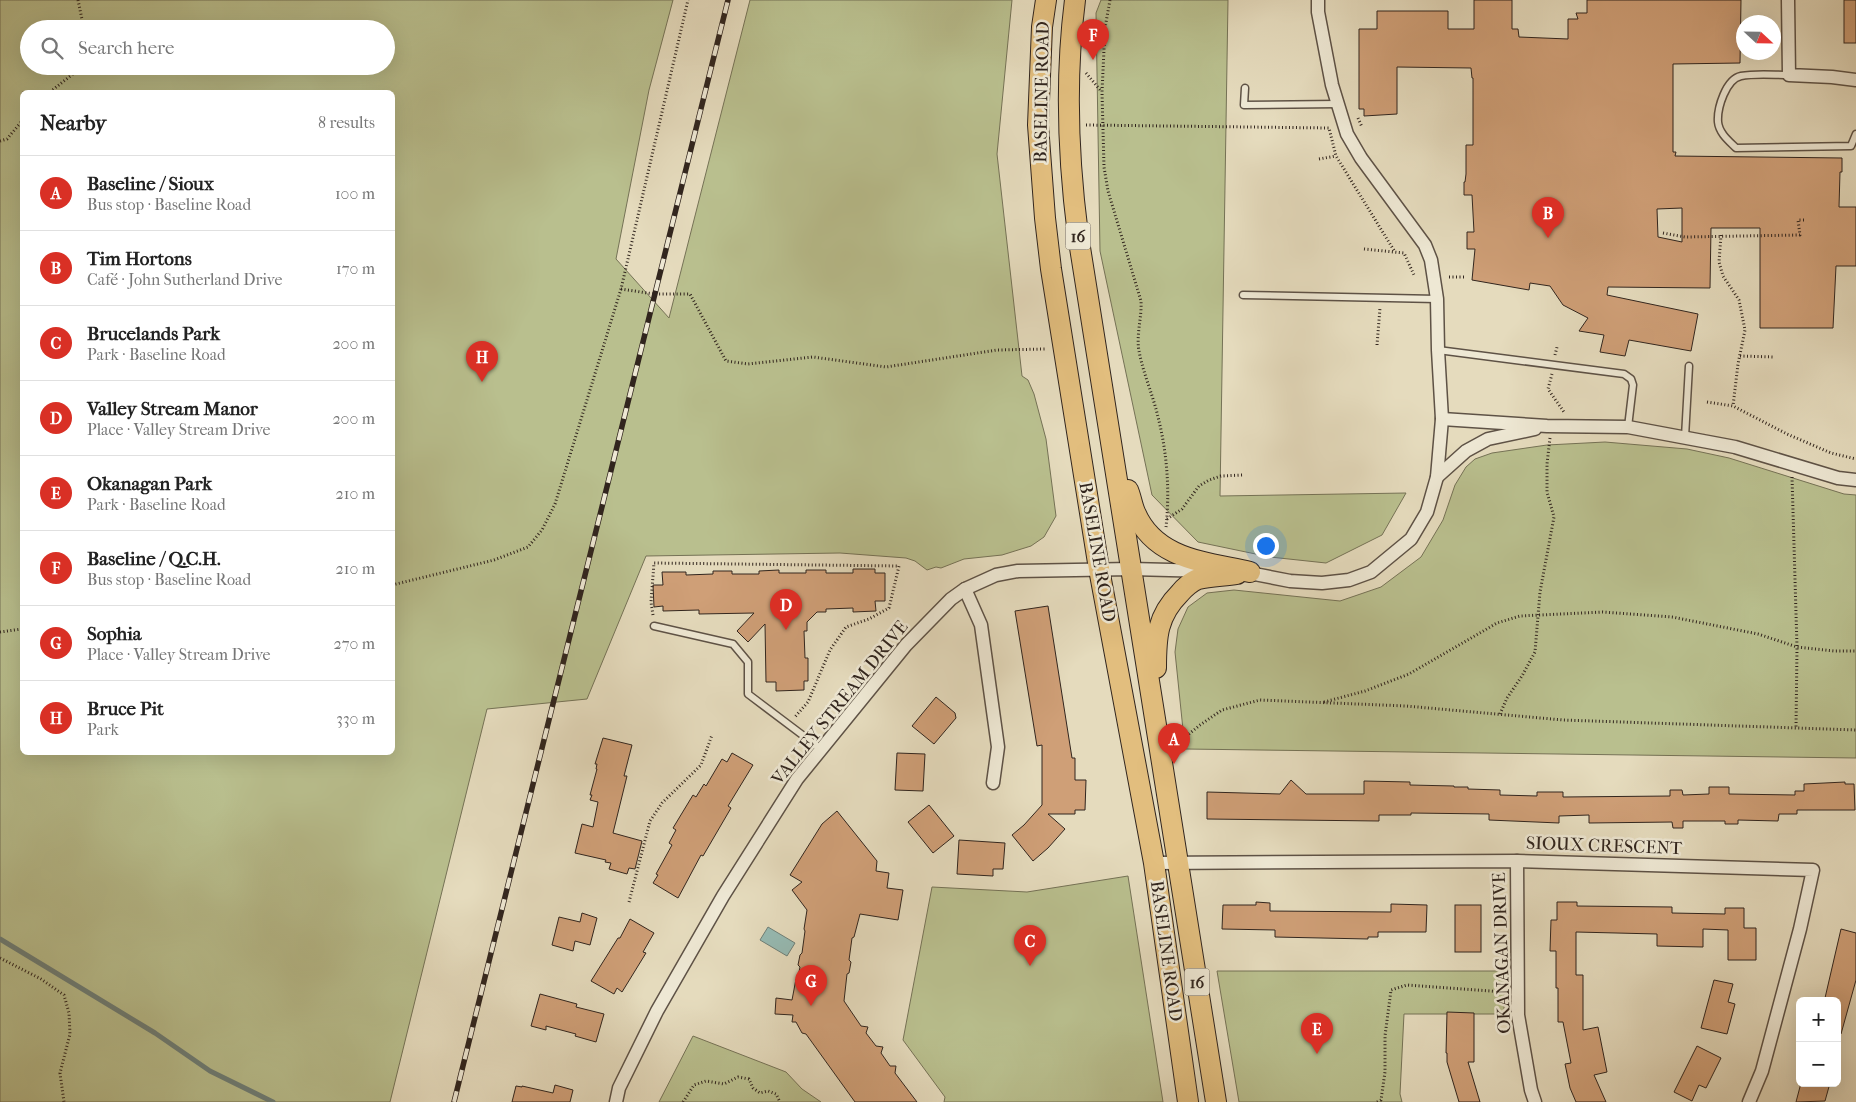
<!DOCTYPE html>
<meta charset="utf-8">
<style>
body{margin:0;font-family:"IM FELL French Canon",serif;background:#f6f6f6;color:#222}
.controls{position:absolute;right:15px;bottom:15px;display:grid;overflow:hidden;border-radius:8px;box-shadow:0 5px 20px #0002}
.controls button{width:45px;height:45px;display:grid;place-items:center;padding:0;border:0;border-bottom:1px solid #e0e0e0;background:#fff;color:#222;font:25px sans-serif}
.compass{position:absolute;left:1736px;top:15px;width:45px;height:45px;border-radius:50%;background:#fff;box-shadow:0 5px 20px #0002;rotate:112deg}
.you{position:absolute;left:1265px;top:545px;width:18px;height:18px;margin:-12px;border:4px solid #fff;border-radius:50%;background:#1a73e8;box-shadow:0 0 0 8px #1a73e833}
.badge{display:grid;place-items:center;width:32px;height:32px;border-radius:50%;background:#d93025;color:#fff;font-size:16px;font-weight:700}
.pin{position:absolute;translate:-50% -41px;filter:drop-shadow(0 1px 2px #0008)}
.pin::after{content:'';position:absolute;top:26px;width:18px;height:15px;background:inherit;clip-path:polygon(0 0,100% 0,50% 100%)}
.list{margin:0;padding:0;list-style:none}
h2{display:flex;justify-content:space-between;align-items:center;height:65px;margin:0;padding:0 20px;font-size:21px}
h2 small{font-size:16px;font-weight:400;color:#767676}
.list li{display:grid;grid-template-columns:32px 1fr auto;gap:15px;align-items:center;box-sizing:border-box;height:75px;padding:0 20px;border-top:1px solid #e0e0e0}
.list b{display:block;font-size:19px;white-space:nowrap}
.list p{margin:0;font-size:16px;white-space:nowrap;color:#767676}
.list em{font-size:16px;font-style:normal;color:#767676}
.icon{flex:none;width:28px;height:28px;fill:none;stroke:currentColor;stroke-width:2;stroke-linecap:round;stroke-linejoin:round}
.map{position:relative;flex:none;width:1856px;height:1102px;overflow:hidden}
.search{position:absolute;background:#fff;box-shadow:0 5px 20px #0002;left:20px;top:20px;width:375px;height:55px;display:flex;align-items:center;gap:12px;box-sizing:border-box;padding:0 18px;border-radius:28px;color:#767676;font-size:19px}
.panel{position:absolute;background:#fff;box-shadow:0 5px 20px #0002;left:20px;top:90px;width:375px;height:665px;border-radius:8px}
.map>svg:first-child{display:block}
.green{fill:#b9bf8e;stroke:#757256;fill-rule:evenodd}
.water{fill:#96bbb4;stroke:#6e7f78}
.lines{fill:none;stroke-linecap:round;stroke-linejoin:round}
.stream{stroke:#6e7f78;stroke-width:5}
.building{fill:#cf9f77;stroke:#31251e;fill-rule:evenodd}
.service-casing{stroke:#5e5246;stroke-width:9}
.minor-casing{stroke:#5e5246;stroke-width:15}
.primary-casing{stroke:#31251e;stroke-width:22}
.path{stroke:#31251e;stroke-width:3;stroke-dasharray:1 2.5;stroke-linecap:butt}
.service{stroke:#eee8d4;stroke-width:6}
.minor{stroke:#eee8d4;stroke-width:12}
.primary{stroke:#e2be7e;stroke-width:20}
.rail-casing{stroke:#31251e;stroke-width:5.5}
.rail{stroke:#eee8d4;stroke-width:4;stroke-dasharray:11;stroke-linecap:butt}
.labels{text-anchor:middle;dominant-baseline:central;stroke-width:5;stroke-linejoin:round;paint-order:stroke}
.shield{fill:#eee8d4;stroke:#6a6055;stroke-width:1}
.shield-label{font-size:16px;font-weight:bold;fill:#31251e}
.street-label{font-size:18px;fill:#31251e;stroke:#eee8d4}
</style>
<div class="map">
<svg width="1856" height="1102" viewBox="0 0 1856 1102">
<rect width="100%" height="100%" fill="#e5dbbd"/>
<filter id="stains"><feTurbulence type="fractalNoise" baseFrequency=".004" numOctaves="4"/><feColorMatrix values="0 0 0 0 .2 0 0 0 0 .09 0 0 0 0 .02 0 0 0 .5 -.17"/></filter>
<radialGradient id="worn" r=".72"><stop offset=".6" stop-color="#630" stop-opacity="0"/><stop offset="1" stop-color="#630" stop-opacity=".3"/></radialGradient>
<!-- green -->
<g class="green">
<path d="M 0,0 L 673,0 L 649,90 L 616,259 L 669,318 L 750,0 L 1012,0 L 997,154 L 1022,376 L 1028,380 L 1034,394 L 1046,439 L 1056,516 L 1044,537 L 1031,546 L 1002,555 L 964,559 L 941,568 L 936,567 L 927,570 L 915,561 L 906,558 L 840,553 L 646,556 L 587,699 L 487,709 L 390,1102 L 0,1102 ZM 29,29 L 386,29 L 386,66 L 29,66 ZM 22,92 L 392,92 L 392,752 L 22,752 Z"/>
<polygon points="1101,0 1228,0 1220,496 1406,493 1382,535 1326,563 1270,557 1198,542 1152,495 1100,251 1096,13"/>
<polygon points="1605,442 1687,449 1729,458 1844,494 1856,495 1856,758 1185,749 1175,652 1178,629 1188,607 1207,593 1234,590 1340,601 1381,587 1421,557 1443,520 1455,485 1466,467 1475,459 1492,453 1547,445"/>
<polygon points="1128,876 1163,1102 944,1102 945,1097 903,1040 932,887 1027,892"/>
<polygon points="1217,971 1504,971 1504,1014 1404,1014 1400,1094 1402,1102 1239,1102"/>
<polygon points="693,1036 786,1072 802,1089 821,1102 659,1102"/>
</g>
<!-- water -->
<polygon class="water" points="768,927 795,943 787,956 760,940"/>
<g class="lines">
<!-- stream -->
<polyline class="stream" points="0,939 155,1033 210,1071 273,1102"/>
</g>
<!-- building -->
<g class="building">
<path d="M 1474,0 L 1512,0 L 1512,29 L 1518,29 L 1519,37 L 1568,39 L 1568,19 L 1578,19 L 1576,13 L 1587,13 L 1587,0 L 1741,0 L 1740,63 L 1673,64 L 1673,152 L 1676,152 L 1675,156 L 1842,158 L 1842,172 L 1840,172 L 1839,207 L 1856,207 L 1856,266 L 1836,266 L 1833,328 L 1760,328 L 1760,228 L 1711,228 L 1710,288 L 1608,287 L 1607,295 L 1698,314 L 1691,351 L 1629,340 L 1625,356 L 1600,352 L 1604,335 L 1579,331 L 1588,318 L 1563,305 L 1550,286 L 1530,283 L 1529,290 L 1472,280 L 1475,249 L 1467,249 L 1467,232 L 1474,232 L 1472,195 L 1464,195 L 1464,182 L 1465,182 L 1466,174 L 1466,145 L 1473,145 L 1473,78 L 1472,78 L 1471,68 L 1397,67 L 1397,114 L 1364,116 L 1364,109 L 1359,109 L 1359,29 L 1377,29 L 1377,11 L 1448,11 L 1448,29 L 1474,29 ZM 1682,208 L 1682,242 L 1658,237 L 1657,209 Z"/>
<rect x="1844" y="0" width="12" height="43"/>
<polygon points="853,569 875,569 875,573 885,573 885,601 875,601 876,611 853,612 853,608 826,609 826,612 817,612 807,622 807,631 804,631 805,658 808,658 808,681 804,681 804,690 776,691 776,682 766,682 765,624 748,642 737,631 754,613 699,614 699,610 663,611 663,606 654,607 653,585 663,585 662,572 686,572 686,575 713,574 713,571 732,571 732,574 759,574 759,571 779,570 779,573 806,573 806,570 826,570 826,573 853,573"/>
<polygon points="1048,606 1072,758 1075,758 1075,780 1086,780 1085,810 1075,810 1075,814 1048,814 1065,829 1048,848 1033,861 1012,835 1024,825 1042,805 1042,745 1037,746 1015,611"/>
<polygon points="936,697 955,713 956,718 934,744 912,726"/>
<polygon points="603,738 632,745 624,776 627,776 613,833 642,841 635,869 629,868 627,874 609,869 611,863 605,862 606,860 575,853 582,824 593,827 598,802 590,800 592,795 590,795 597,769 596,769 597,764 595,764"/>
<polygon points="732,753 753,765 728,806 731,808 703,856 701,855 678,898 653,883 658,875 656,874 672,845 669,843 676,830 673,828 693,795 696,797 704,784 706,786 722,759 727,762"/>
<polygon points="897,753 925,754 923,791 895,790"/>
<polygon points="1291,780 1306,794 1364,794 1364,781 1410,782 1410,785 1454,786 1454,787 1468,787 1468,789 1500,790 1500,795 1537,796 1537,792 1563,792 1563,797 1670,796 1670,790 1682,790 1683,795 1709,794 1709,787 1729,787 1729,794 1795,795 1795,791 1804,791 1804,784 1845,782 1845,784 1854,784 1855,810 1797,810 1797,814 1779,814 1778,821 1738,820 1738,824 1725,824 1725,821 1683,821 1683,828 1673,828 1672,822 1589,823 1589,815 1559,816 1559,823 1489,820 1489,814 1411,813 1411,815 1379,815 1379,821 1207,819 1207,792 1280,794"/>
<polygon points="929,805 954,836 933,853 908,822"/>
<polygon points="837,811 877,861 876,871 889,873 887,888 903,890 898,920 860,914 854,937 852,938 849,960 851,962 849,973 847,974 844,1001 861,1026 868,1027 866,1033 876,1046 883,1047 881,1053 890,1066 896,1066 895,1073 917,1102 855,1102 806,1034 802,1033 796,1022 792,1022 793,1015 775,1014 776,998 792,1000 796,979 798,977 800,967 798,965 800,955 802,953 805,931 804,929 807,910 792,890 802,882 790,875 822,824"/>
<polygon points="959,840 1005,843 1003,869 993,869 993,876 957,874"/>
<polygon points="1256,902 1270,903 1270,911 1391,912 1391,904 1427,905 1426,932 1378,932 1378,937 1368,937 1368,939 1275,937 1275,930 1222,929 1223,905 1256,905"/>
<polygon points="1557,902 1577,902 1577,906 1672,907 1672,913 1725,914 1725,908 1744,908 1744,928 1756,928 1756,960 1728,960 1728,930 1703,929 1703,947 1657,946 1657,934 1576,932 1576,975 1583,975 1583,1030 1598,1027 1607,1072 1594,1075 1606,1102 1576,1102 1570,1088 1565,1064 1571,1063 1563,1022 1558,1022 1558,988 1556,988 1556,951 1550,951 1551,920 1557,920"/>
<rect x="1455" y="905" width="26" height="47"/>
<polygon points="582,913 597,918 590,945 575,941 573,951 552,945 559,917 580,922"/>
<polygon points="630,919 654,933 643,952 646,953 622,992 617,988 614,994 591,981 618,938 620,938"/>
<polygon points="1841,929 1856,933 1856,980 1841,1034 1837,1034 1837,1001 1825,998"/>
<polygon points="1714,980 1733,984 1728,1002 1735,1004 1727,1034 1701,1028"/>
<polygon points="540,994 577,1004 576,1007 604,1014 596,1042 575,1036 576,1034 546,1026 546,1030 531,1026"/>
<polygon points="1447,1012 1474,1013 1474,1062 1468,1062 1480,1102 1459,1102 1447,1062 1447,1053 1446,1053"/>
<polygon points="1697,1046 1721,1058 1706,1088 1699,1085 1692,1101 1674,1092"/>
<polygon points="1801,1083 1830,1083 1825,1101 1796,1102"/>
<polygon points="555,1085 573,1090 570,1102 512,1102 516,1086 522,1087 522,1086 553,1093"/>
</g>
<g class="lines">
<defs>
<g id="service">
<path d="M 1789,75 C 1774,75 1756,73 1741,76 C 1726,79 1717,108 1718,122 C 1719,133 1729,141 1736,148 L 1851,146 L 1856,134"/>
<polyline points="1245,88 1244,105 1338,104"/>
<polyline points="1243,295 1437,299"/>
<polyline points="1438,350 1624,374 1631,379 1633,385 1628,427"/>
<polyline points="1685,437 1689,366"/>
<polyline points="654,626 733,644 748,662 748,694 821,749"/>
</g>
<g id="minor">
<polyline points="1788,0 1789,75 1832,77 1856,80"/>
<polyline points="1442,419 1547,426 1628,427 1735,447 1838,478 1856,480"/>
<polyline points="1437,477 1466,451 1488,439 1535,429"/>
<polyline points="1244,572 1290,581 1322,583 1349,580 1371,572 1411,539 1427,512 1437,477 1442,419 1438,350 1437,299 1431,260 1425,245 1361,158 1347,134 1332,85 1318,12 1318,0"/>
<polyline points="965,589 981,625 998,747 993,783"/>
<polyline points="1517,861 1518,1015 1531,1090 1535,1102"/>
<polyline points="1154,863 1517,861 1813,870 1800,929 1762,1071 1749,1102"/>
<polyline points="616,1102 619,1088 657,1011 723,896 797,779 906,645 951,599 965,589 996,575 1018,571 1131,569 1209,571"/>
</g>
<g id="primary">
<polyline points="1046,0 1042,27 1038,125 1045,218 1051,269 1099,569 1154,863 1188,1102"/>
<path d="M 1075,0 C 1065,78 1068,158 1078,235 C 1125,524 1172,813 1216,1102"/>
<path d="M 1128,490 C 1131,497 1132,505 1135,512 C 1155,560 1207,562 1250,572"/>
<path d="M 1156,668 C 1156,637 1157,616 1180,593 C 1184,588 1192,581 1198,579 C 1210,576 1225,576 1237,574"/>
</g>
</defs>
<!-- service casing -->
<use href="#service" class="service-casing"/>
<!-- minor casing -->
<use href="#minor" class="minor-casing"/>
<!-- primary casing -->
<use href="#primary" class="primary-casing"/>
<!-- path -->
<g class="path">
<polyline points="78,0 84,29"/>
<path d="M 1110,0 L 1105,28 L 1102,92 L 1104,167 L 1108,191 L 1141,301 C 1142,317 1136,335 1139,351 C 1143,373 1153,395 1158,417 C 1167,452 1170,491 1166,527"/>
<polyline points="1086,73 1101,91"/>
<polyline points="50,92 83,66"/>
<polyline points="1358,118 1362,127"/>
<polyline points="1086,125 1329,128 1336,156 1395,252"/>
<polyline points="0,141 7,139 22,121"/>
<polyline points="1319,159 1336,156"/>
<polyline points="1663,233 1685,237 1800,235 1798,220 1805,220"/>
<polyline points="1721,235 1719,262 1723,276 1739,300 1745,330 1738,364 1733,406"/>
<polyline points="1364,249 1404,253 1414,275"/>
<polyline points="1449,277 1464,277"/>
<polyline points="621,289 654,294 690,294 726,361 748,364 813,357 886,367 997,350 1046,349"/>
<polyline points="1377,345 1380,308"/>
<polyline points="1555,355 1557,347"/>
<polyline points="1740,356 1775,357"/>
<polyline points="1552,374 1548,389 1564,412"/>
<polyline points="1707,402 1733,406 1787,434 1831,453 1856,459"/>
<polyline points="1792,477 1797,647 1796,728"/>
<polyline points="1167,519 1182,509 1199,486 1209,480 1221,476 1243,475"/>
<polyline points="392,585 494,560 528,547 542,530 555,504 621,289 688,0"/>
<polyline points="653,615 651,602 654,563 899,566 889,608 869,619 846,627 830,650 808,702 794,718"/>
<polyline points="0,632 22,629"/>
<polyline points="1324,702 1365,691 1409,674 1497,623 1520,616 1603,612 1672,617 1758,634 1797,647 1834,651 1856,651"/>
<polyline points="1500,714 1507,698 1522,676 1535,652 1540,592 1554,517 1547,492 1547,464 1550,438"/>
<polyline points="1178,743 1200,725 1222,710 1260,700 1406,706 1563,720 1856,730"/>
<polyline points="629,902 650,821 662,803 701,765 712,735"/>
<polyline points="0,958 41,979 64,995 69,1013 70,1034 60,1073 64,1102"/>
<polyline points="683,1102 694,1085 706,1081 724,1084 738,1077 749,1079 753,1088 760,1093 768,1091 776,1094 780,1102"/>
<polyline points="1377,1102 1381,1100 1385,1072 1385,1036 1391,990 1407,985 1505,992"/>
</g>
<!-- service -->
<use href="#service" class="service"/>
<!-- minor -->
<use href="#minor" class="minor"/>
<!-- primary -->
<use href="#primary" class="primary"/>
<defs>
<polyline id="rail" points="454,1102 728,0"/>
</defs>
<!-- rail casing -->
<use href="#rail" class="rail-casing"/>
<!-- rail -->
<use href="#rail" class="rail"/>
</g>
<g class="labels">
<!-- shield labels -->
<g class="shield">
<rect x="1065.5" y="222.5" width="25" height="27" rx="4"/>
<rect x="1184.5" y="968.5" width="25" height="27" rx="4"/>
</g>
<g class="shield-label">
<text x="1078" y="236">16</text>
<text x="1197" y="982">16</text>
</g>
<!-- street labels -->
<g class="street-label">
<text transform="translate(1042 92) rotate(-89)">BASELINE ROAD</text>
<text transform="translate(1097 552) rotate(80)">BASELINE ROAD</text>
<text transform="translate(840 703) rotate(-51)">VALLEY STREAM DRIVE</text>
<text transform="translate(1604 846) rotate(2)">SIOUX CRESCENT</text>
<text transform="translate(1166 951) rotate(82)">BASELINE ROAD</text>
<text transform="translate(1502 953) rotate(-92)">OKANAGAN DRIVE</text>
</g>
</g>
<rect width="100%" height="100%" filter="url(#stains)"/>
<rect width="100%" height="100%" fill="url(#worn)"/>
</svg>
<div class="controls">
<button>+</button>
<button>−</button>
</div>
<svg class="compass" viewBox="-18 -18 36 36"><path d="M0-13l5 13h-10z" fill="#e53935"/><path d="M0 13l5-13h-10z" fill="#767676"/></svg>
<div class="you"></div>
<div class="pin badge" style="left:1174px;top:764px">A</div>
<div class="pin badge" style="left:1548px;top:238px">B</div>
<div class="pin badge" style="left:1030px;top:966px">C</div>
<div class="pin badge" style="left:786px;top:630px">D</div>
<div class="pin badge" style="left:1317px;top:1054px">E</div>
<div class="pin badge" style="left:1093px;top:60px">F</div>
<div class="pin badge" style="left:811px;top:1006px">G</div>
<div class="pin badge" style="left:482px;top:382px">H</div>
<div class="search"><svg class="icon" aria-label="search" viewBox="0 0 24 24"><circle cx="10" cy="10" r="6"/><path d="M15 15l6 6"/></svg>Search here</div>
<section class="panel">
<h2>Nearby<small>8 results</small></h2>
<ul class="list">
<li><span class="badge">A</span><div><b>Baseline / Sioux</b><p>Bus stop · Baseline Road</p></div><em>100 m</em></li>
<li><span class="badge">B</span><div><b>Tim Hortons</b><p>Café · John Sutherland Drive</p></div><em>170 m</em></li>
<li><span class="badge">C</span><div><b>Brucelands Park</b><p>Park · Baseline Road</p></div><em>200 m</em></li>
<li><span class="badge">D</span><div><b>Valley Stream Manor</b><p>Place · Valley Stream Drive</p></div><em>200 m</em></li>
<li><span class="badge">E</span><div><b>Okanagan Park</b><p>Park · Baseline Road</p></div><em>210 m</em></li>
<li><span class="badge">F</span><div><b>Baseline / Q.C.H.</b><p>Bus stop · Baseline Road</p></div><em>210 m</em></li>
<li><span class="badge">G</span><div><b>Sophia</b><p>Place · Valley Stream Drive</p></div><em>270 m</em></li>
<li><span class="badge">H</span><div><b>Bruce Pit</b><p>Park</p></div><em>330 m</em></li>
</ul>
</section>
</div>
